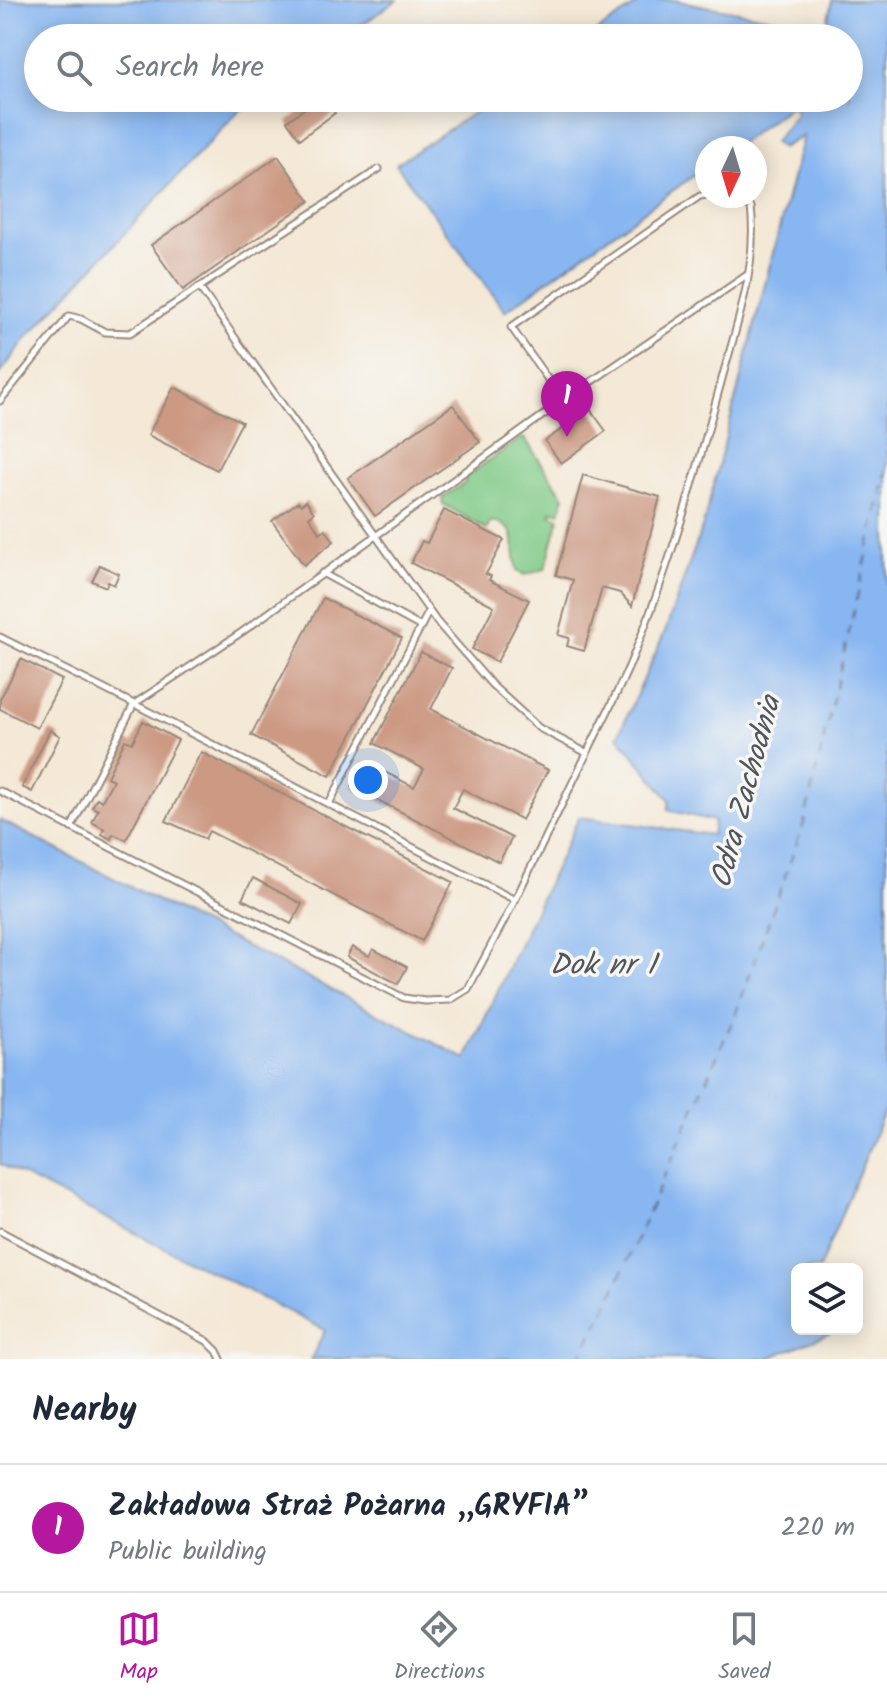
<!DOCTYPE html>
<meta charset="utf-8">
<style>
body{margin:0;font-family:Kalam,sans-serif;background:#f6f6f7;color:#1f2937}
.controls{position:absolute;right:24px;bottom:24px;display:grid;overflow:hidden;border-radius:12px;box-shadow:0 4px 20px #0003}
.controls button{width:72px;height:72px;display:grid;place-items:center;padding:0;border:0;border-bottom:2px solid #e0e1e3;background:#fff;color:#1f2937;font:40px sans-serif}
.compass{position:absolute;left:695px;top:136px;width:72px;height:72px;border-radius:50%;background:#fff;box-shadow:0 4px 20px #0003;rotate:184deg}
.you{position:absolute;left:368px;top:780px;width:28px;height:28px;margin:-20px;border:6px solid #fff;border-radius:50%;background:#1a73e8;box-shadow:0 0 0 12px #1a73e833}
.badge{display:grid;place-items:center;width:52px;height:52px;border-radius:50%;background:#b5179e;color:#fff;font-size:26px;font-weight:700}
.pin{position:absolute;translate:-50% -66px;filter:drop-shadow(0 2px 4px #0008)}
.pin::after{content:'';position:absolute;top:42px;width:28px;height:24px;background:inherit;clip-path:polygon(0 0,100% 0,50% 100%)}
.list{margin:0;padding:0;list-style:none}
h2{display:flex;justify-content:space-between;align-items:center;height:104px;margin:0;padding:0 32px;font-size:34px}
h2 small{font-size:26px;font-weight:400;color:#747a83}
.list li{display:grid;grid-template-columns:52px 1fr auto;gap:24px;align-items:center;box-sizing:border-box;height:128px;padding:0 32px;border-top:2px solid #e0e1e3}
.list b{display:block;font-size:30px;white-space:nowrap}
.list p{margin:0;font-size:26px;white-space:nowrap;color:#747a83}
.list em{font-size:26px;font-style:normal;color:#747a83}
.icon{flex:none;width:44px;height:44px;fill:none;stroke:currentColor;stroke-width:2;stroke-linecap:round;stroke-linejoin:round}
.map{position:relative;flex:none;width:887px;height:1359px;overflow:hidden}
.search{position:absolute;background:#fff;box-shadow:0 4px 20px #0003;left:24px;right:24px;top:24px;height:88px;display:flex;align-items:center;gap:20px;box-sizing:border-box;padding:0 28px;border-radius:44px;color:#747a83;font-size:30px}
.sheet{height:232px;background:#fff}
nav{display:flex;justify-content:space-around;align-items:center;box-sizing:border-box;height:112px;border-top:2px solid #e0e1e3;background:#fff;font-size:22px;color:#747a83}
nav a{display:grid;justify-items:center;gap:4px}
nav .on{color:#b5179e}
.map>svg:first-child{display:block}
.green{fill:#82cb88;stroke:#5e7a53;stroke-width:2}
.water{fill:#87b6f1;stroke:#617088;stroke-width:2}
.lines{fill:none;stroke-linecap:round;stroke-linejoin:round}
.ferry{stroke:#52545d;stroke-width:2;stroke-dasharray:10 8;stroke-linecap:butt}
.building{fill:#cc9983}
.service-casing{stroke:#98897a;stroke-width:9}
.service{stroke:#fff;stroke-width:5}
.labels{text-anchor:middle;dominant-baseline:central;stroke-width:7;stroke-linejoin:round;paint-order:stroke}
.water-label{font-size:30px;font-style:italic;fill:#52545d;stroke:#f6f6f2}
</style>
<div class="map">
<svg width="887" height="1359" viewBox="0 0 887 1359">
<rect width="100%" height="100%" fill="#f6f6f2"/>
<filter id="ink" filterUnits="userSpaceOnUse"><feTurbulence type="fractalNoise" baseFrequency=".0125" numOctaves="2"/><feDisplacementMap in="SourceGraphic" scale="16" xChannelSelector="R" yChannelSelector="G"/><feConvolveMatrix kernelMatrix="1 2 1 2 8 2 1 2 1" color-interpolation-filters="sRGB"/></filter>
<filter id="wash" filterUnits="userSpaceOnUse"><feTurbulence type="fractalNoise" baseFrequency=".006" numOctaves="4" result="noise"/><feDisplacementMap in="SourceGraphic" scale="32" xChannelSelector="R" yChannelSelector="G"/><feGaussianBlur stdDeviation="1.8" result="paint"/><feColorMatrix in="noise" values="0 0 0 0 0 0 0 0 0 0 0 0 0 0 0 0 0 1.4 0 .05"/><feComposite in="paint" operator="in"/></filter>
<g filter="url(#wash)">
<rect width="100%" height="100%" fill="#f4e8d6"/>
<!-- green -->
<path class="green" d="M 521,438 L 525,439 L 564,497 L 560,512 L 551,511 L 550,514 L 559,518 L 545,569 L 525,575 L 517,571 L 512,533 C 507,526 498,520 490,522 L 487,529 L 443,504 L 442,498 L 466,482 L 464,478 Z"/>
<!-- water -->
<g class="water">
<polygon points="0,0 397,0 343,38 38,38 38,98 258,98 238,112 25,340 0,374"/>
<polygon points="644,0 673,0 826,28 832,0 887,0 887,1105 819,1269 797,1269 797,1329 830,1329 831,1333 766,1359 311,1359 325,1330 0,1164 0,820 466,1059 579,817 712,835 714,821 668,810 670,800 618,736 665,632 704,522 803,136 781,148 774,142 797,113 792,105 733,148 707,148 707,166 505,311 396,164 496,98 849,98 849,38 587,38"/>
</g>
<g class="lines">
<!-- ferry -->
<polyline class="ferry" points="579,1359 609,1302 736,1013 804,823 887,470"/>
</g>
<g id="blocks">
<!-- building -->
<g class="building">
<polygon points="319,98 324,98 335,113 300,139 287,121"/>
<polygon points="278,156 310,201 183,290 151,245"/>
<polygon points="174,387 242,422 217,470 148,435"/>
<polygon points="453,405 480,442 375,516 348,478"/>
<polygon points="590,409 606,431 561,463 545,441"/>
<polygon points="583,475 660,497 632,606 620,593 602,588 584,651 567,646 569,638 558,635 573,580 556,575"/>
<polygon points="306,501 314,513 309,517 320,533 325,529 334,541 304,565 272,521 298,502 301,505"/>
<polygon points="444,510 504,540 486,574 491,576 489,580 529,600 497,662 472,649 494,606 411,563 422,541 427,543"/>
<polygon points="100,565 119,574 114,585 108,582 106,587 92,581"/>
<polygon points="323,598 402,638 330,776 251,735"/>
<polygon points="421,652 452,668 431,709 548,770 522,820 463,789 453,808 512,838 499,862 352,787 365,762 414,787 424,769 374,743"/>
<polygon points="21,659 62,680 37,728 0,709 0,699"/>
<polygon points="143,721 178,740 126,840 113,834 111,839 102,834 104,829 92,822 98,810 92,807 97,798 102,801 113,780 107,777 125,740 132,743"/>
<polygon points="50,730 60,736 32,792 22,787"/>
<polygon points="201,752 453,882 422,941 209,831 205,839 166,821"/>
<polygon points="253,878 302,904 291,924 242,899"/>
<polygon points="352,947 369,956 373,949 407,967 398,984 347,957"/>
</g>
</g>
</g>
<g filter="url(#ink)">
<use href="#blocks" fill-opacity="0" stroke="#98897a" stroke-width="2"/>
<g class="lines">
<defs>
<g id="service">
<path d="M 199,287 L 437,622 L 492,685 L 539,728 L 587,753 C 602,722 619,691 632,659 C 670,567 697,471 723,375 C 738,321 758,263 751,207 L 735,196"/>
<polyline points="0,401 69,316 81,319 105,332 130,333 379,169"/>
<polyline points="563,401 511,327 700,196 707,195"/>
<polyline points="322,573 421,627"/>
<polyline points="0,637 134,704 71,828"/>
<polyline points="0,791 404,998 425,1001 450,1000 468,989 515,900 587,753"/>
<polyline points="329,804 429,611"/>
<polyline points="515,900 134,704 242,632 563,401 747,275"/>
<polyline points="0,1231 207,1341 217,1351 221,1359"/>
</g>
</defs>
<!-- service casing -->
<use href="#service" class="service-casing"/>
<!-- service -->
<use href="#service" class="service"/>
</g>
</g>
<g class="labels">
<!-- water labels -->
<g class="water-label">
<text transform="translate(747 792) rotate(-75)">Odra Zachodnia</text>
<text x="603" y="966">Dok nr 1</text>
</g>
</g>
</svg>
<div class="controls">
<button><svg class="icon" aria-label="layers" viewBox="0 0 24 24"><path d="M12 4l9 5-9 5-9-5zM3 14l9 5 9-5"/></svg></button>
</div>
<svg class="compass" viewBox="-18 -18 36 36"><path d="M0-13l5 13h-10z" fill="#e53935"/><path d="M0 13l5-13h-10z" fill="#747a83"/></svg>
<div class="you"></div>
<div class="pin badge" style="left:567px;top:437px">1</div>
<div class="search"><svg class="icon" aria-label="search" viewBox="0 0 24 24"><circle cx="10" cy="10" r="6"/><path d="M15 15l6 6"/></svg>Search here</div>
</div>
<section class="sheet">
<h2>Nearby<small></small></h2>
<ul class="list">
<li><span class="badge">1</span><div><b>Zakładowa Straż Pożarna „GRYFIA”</b><p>Public building</p></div><em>220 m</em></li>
</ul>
</section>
<nav>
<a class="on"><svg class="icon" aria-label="map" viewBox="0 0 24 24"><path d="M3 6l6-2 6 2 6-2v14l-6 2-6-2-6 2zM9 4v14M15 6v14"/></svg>Map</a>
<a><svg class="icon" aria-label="directions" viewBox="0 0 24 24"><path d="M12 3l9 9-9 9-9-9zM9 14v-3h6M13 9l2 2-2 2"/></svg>Directions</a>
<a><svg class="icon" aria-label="saved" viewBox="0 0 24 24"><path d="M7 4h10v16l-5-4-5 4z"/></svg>Saved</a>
</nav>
